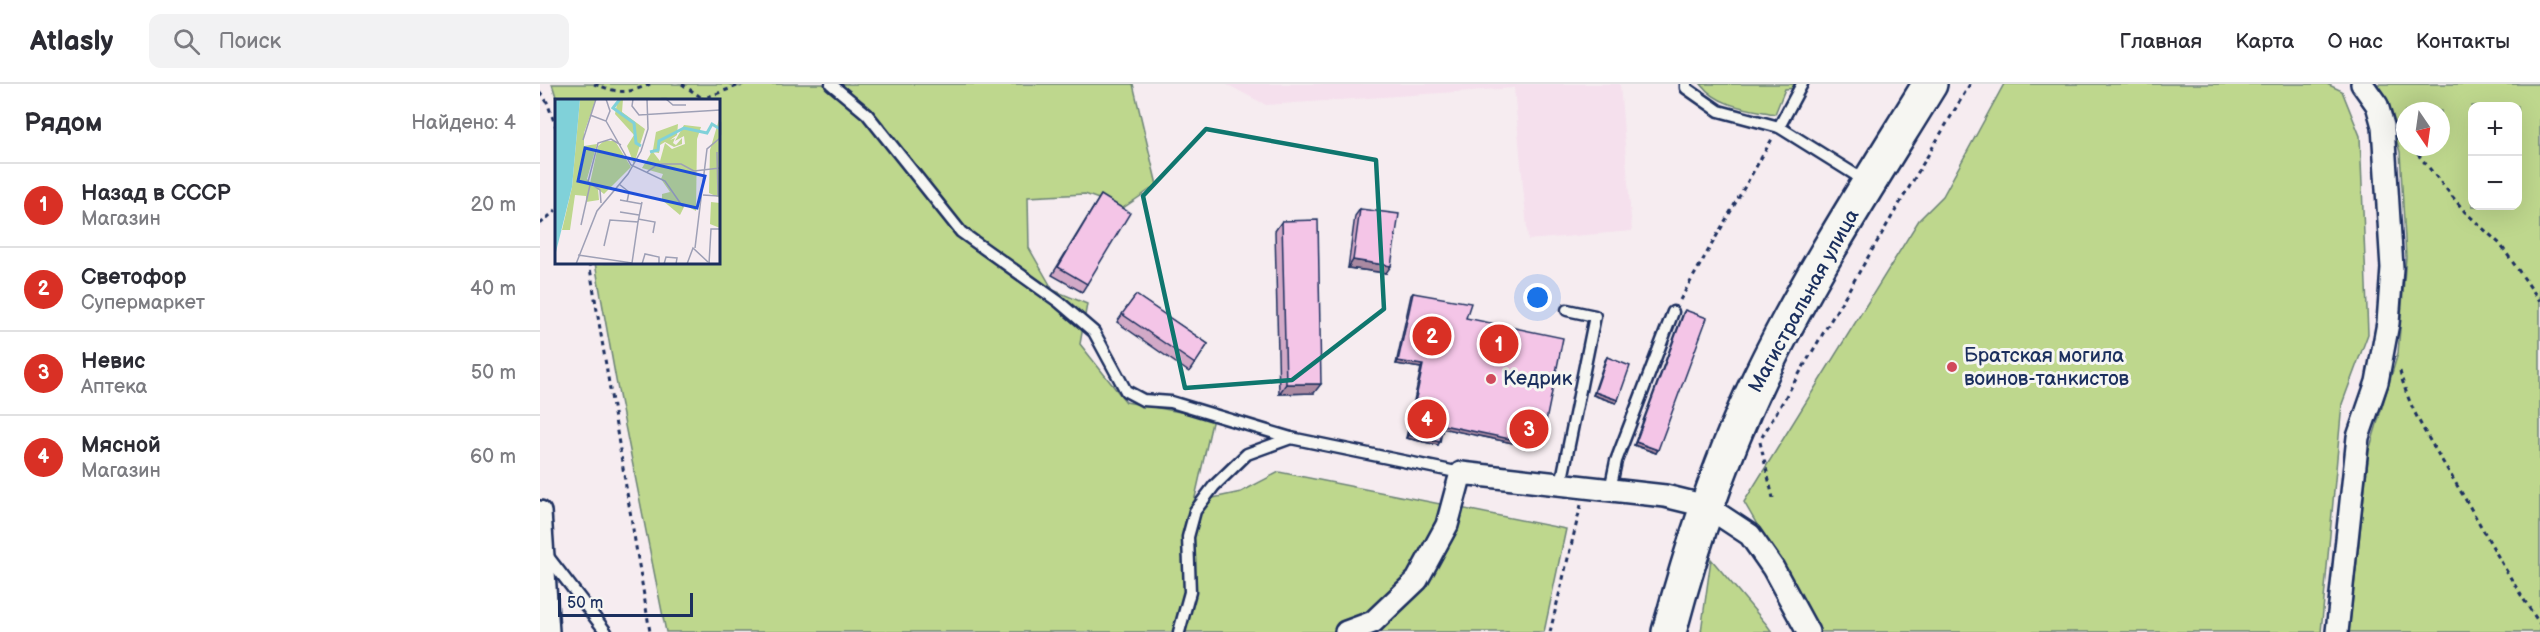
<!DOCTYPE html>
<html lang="ru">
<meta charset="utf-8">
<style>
body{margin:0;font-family:"Balsamiq Sans",sans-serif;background:#f2f2f3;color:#2b2b33}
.controls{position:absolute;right:18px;top:18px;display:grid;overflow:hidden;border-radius:12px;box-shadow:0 6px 24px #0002}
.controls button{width:54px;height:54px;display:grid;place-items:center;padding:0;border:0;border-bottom:2px solid #e1e1e2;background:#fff;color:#2b2b33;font:30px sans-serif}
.compass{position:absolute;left:1856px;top:18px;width:54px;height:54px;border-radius:50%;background:#fff;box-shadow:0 6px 24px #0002;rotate:167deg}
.scale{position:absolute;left:18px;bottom:15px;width:135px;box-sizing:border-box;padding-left:6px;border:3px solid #1b2f5e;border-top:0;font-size:16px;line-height:21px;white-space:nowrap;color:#1b2f5e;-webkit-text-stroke:4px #f6f6f2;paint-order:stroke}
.you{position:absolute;left:998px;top:214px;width:21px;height:21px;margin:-15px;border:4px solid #fff;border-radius:50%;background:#1a73e8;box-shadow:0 0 0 9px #1a73e833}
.badge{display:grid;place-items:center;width:39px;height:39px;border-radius:50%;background:#d93025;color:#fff;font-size:20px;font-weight:700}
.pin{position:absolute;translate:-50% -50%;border:3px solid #fff;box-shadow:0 2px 6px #0006}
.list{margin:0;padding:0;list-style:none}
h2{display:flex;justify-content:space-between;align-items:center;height:78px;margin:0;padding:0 24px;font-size:26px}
h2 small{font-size:20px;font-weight:400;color:#7c7c81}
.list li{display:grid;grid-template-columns:39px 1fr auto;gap:18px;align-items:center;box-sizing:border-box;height:84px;padding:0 24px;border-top:2px solid #e1e1e2}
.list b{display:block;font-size:22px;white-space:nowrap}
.list p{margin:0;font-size:20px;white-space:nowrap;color:#7c7c81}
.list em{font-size:20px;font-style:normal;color:#7c7c81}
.icon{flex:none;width:33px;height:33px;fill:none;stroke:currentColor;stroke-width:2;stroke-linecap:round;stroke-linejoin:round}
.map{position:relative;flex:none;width:2000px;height:548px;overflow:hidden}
header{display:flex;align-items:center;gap:36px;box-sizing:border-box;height:84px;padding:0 30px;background:#fff;border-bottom:2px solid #e1e1e2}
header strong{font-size:28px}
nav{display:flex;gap:33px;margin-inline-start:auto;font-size:21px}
.search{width:420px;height:54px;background:#f2f2f3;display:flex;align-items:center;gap:15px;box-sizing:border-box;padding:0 21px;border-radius:12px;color:#7c7c81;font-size:22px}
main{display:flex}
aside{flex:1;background:#fff}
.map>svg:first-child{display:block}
.built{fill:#f5e0ed}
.green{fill:#bed78d;stroke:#6c8376;stroke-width:1.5;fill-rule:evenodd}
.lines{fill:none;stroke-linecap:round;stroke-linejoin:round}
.lane-casing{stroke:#1b2f5e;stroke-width:15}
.street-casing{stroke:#1b2f5e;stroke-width:26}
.primary-casing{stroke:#1b2f5e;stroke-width:38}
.path{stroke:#1b2f5e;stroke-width:3;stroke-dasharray:4.5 4.5;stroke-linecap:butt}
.lane{stroke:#f6f6f2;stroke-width:10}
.street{stroke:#f6f6f2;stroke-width:21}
.primary{stroke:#f6f6f2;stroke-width:33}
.wall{fill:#d2a9c7;stroke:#1b2f5e;stroke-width:1.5}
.shaded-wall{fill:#ab8aa2;stroke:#1b2f5e;stroke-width:1.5}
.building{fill:#f4c5e7;stroke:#1b2f5e;stroke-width:1.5}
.marked{fill:none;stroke:#0f766e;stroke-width:4.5;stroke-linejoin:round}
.poi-dot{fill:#d1495b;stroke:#f6f6f2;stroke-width:2}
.labels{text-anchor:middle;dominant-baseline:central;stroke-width:6;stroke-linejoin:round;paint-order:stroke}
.street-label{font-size:20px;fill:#1b2f5e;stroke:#f6f6f2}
.poi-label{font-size:20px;fill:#1b2f5e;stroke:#f6f6f2;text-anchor:start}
.inset-river{fill:none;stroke:#80d1d9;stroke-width:3}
.inset-road{fill:none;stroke:#9ea0b6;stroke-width:1.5}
.view{fill:#1d4ed8;fill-opacity:0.15;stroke:#1d4ed8;stroke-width:3}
.inset-edge{fill:none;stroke:#1b2f5e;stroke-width:3}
</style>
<header>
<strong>Atlasly</strong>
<div class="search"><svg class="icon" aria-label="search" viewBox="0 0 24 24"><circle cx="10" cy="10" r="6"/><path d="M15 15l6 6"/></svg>Поиск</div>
<nav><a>Главная</a><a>Карта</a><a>О нас</a><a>Контакты</a></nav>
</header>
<main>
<aside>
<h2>Рядом<small>Найдено: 4</small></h2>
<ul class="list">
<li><span class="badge">1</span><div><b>Назад в СССР</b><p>Магазин</p></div><em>20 m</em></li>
<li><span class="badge">2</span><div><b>Светофор</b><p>Супермаркет</p></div><em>40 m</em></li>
<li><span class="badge">3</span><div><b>Невис</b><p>Аптека</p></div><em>50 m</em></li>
<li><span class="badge">4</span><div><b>Мясной</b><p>Магазин</p></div><em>60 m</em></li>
</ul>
</aside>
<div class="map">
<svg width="2000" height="548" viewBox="0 0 2000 548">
<rect width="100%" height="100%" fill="#f6ecf0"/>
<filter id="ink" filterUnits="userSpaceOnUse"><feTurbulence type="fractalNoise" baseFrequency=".0167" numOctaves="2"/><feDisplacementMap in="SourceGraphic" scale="12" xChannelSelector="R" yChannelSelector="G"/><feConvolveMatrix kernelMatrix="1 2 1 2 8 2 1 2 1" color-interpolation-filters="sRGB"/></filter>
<g filter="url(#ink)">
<!-- built -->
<polygon class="built" points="686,0 1080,0 1092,147 988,156 974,4 726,21"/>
<!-- green -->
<g class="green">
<polygon points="12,0 187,0 201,3 202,0 593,0 617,101 583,124 545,110 488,113 489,164 513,206 547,220 540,260 586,318 673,334 654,418 701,408 739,388 1026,445 1004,548 126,548 76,296 55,179 178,178 178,16 17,16"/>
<path d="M 1161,0 L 1257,0 L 1257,4 L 1245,5 L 1235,30 C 1209,25 1178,23 1161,0 Z"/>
<polygon points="1464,0 1787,0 1802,7 1820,52 1828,250 1802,320 1781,548 1279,548 1204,418 1379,136 1403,112"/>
<path d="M 1836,0 L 2000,0 L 2000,548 L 1809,548 L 1829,367 L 1858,269 L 1866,173 L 1860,68 L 1849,29 ZM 1932,22 L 1978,22 L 1978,122 L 1932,122 ZM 1865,27 L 1901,27 L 1901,63 L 1865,63 Z"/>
<polygon points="1171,475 1227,541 1232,548 1161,548"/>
</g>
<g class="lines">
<defs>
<g id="lane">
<polyline points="291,0 327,30 421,148 519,218 554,248 586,307 603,316 631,318 751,354 921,389"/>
<polyline points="1146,0 1146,4 1179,27 1239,43 1327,98"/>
<polyline points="1239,43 1262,0"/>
<polyline points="1021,400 1055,232 1027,226"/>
<polyline points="1070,406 1076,377 1133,228"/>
<polyline points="6,470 66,548"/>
<polyline points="639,548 650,508 648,453 655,427 674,402 707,370 751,354"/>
</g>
<g id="street">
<polyline points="0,428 8,548"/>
<polyline points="806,548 833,538 877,496 907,441 921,389 1125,412 1166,422 1210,451 1233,484 1268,548"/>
<polyline points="1797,548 1818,353 1837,298 1848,239 1852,184 1843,42 1837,21 1822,0"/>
</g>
<path id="primary" d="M 1129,548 C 1152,462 1180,376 1219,295 C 1268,193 1331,96 1390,0"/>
</defs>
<!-- lane casing -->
<use href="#lane" class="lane-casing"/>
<!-- street casing -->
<use href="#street" class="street-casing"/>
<!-- primary casing -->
<use href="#primary" class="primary-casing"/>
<!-- path -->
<g class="path">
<path d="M 54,0 C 80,9 84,11 110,0"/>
<polyline points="142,0 162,14"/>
<polyline points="0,8 7,18 16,43"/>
<polyline points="159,16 203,0"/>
<polyline points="1872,63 1925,128 1960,160 2000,217"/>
<polyline points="0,140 16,126"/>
<polyline points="49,178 110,548"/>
<polyline points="1140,216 1232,55"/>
<path d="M 1860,287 C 1869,328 1894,362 1915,398 C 1944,445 1968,494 2000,540"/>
<polyline points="1222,353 1430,0"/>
<polyline points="1220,358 1233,414"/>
<polyline points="1010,548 1041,421"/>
</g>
<!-- lane -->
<use href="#lane" class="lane"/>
<!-- street -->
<use href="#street" class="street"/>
<!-- primary -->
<use href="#primary" class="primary"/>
</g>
<!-- wall -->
<g class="wall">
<polygon points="561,111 547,200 542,208 512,191"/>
<polygon points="820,125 846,189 808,184 815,132"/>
<polygon points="742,137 774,309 739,310 735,147"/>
<polygon points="873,209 926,234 1004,347 1002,350 982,361 903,344 898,361 866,354 881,284 856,280 871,211"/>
<polygon points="596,211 668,260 649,288 577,238"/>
<polygon points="1145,226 1116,369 1094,361 1143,229"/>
<polygon points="1067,273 1078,316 1076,319 1053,311 1065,276"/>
</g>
<!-- shaded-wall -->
<g class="shaded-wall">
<polygon points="813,176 851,182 846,189 808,184"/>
<polygon points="858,277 883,281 881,284 856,280"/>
<polygon points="746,300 781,300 774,309 739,310"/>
<polygon points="1055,308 1078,316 1076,319 1053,311"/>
<polygon points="903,341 1004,347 1002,350 982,361 901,344"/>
<polygon points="868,351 900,358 898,361 866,354"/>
<polygon points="1096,358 1118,366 1116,369 1094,361"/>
</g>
<!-- building -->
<g class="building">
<polygon points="561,111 590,129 547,200 518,183"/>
<polygon points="820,125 859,130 851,182 813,176"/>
<polygon points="778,136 781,300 746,300 742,137"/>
<polygon points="873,209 931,219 926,234 1023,254 1004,347 984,358 903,341 900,358 868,351 883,281 858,277"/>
<polygon points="596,211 668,260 655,280 582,230"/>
<polygon points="1145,226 1167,234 1118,366 1096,358"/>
<polygon points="1067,273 1090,282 1078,316 1055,308"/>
</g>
</g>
<!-- marked area -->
<path class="marked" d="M 666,45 L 836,76 L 844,225 L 752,296 L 645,304 L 603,112 Z"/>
<!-- markers -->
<g class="poi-dot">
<circle cx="1412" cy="283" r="6"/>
<circle cx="951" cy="295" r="6"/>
</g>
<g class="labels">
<!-- street labels -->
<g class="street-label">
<text transform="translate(1264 217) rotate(-61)">Магистральная улица</text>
</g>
<!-- poi labels -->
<g class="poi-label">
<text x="1424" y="272">Братская могила<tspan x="1424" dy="23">воинов-танкистов</tspan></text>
<text x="963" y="295">Кедрик</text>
</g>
</g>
<!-- overview -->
<g transform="translate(15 15)">
<rect width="165" height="165" fill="#f6ecf0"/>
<path d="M 25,0 L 41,0 L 29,34 L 29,47 L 42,45 L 32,80 L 43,90 L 44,101 L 31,103 L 31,97 L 20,96 L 15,131 L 7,131 L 17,88 ZM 63,0 L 68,0 L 67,13 L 90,30 L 79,65 L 72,47 L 79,36 L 60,15 ZM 165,17 L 165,99 L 154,94 L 155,51 ZM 123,25 L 122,36 L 115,41 L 120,39 L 118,44 L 121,46 L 127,39 L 127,45 L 119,48 L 110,43 L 105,46 L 104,54 L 98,53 L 105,62 L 110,44 L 117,50 L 130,45 L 129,37 L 120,42 L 129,26 L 146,28 L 142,40 L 141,112 L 130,106 L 125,116 L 107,101 L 107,95 L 115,93 L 106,80 L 108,75 L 87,69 L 98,51 L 101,33 ZM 49,42 L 60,42 L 76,68 L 49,95 L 35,84 L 43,47 ZM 156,103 L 165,104 L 165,129 L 155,125 Z" fill="#bed78d"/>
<path d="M 0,0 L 25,0 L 17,88 L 0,157 Z" fill="#80d1d9"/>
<path class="inset-river" d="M 65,0 L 58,9 L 79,24 L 81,44 L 86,47M 95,53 L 103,51 L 104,42 L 129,29 L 152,34 L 157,25 L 165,30"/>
<path class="inset-road" d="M 51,0 L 55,12 L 51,22M 78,0 L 77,7 L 84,16 L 165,11M 111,0 L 118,6 L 131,6M 35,16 L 51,22 L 76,66 L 110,82 L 128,108M 28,41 L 41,0M 92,73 L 103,65 L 126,65 L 139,72 L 165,69M 64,85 L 74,93 L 72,103M 148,96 L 163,97 L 162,53M 65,101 L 87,105M 46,104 L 45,91 L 33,83 L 43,44 L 56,40 L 66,46M 65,113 L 84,116M 83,120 L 100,123 L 98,134M 83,123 L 87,103M 26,126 L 35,86M 140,149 L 152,50 L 165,39M 23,156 L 77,164 L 83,123 L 55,121 L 49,147M 21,165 L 42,112 L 73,75 L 86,52 L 93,30 L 92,0M 87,165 L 90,155 L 104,158 L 104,165M 109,165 L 111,158 L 122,159 L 121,165M 132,165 L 138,149 L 153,163M 154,165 L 156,130 L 165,130"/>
<path class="view" d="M 30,49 L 150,77 L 142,109 L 23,82 Z"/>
<rect width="165" height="165" class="inset-edge"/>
</g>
</svg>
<div class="controls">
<button>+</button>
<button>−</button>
</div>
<svg class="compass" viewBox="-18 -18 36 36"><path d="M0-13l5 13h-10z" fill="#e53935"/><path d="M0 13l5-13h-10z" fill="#7c7c81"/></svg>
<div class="scale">50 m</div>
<div class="you"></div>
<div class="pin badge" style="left:959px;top:260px">1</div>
<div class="pin badge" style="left:892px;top:252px">2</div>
<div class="pin badge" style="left:989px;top:345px">3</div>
<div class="pin badge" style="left:887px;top:335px">4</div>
</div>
</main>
